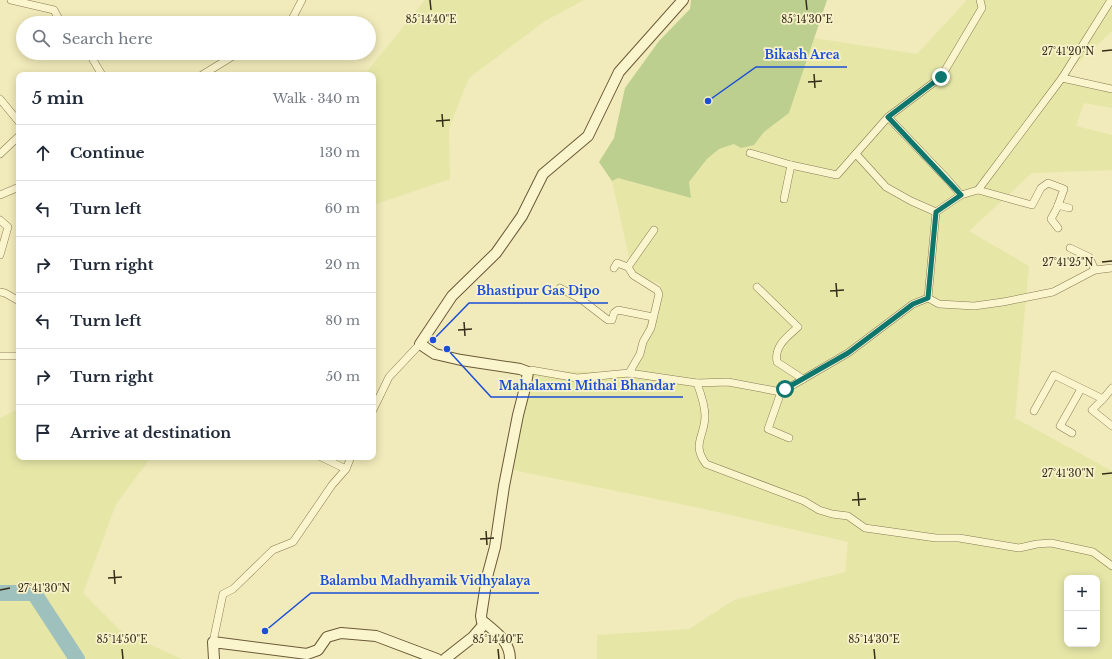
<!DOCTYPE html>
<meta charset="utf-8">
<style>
body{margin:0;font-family:"Libre Baskerville",serif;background:#f6f6f7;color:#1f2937}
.controls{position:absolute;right:12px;bottom:12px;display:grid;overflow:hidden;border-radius:8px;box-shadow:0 2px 10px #0003}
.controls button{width:36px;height:36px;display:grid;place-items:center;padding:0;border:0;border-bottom:1px solid #e0e1e3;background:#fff;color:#1f2937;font:20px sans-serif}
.stop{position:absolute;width:12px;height:12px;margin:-9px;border:3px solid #0f766e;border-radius:50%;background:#fff}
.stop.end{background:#0f766e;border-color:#fff;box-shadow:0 1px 4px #0008}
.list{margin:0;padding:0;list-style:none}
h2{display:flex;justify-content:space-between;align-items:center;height:52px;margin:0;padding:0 16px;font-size:17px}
h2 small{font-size:13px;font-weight:400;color:#747a83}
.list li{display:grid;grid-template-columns:26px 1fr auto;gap:12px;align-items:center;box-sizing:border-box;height:56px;padding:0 16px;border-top:1px solid #e0e1e3}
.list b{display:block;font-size:15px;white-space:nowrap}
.list em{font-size:13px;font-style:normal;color:#747a83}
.icon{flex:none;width:22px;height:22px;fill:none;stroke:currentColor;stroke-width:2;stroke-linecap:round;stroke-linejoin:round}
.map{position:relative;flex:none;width:1112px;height:659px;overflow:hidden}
.search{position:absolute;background:#fff;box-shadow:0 2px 10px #0003;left:16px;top:16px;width:360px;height:44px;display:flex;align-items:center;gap:10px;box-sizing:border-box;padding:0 14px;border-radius:22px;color:#747a83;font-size:15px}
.panel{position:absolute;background:#fff;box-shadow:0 2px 10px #0003;left:16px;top:72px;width:360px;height:388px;border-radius:8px}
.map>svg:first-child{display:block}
.farmland{fill:#e6e7a7;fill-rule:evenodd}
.green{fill:#bccf8e}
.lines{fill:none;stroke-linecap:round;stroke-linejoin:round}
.river{stroke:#9fc1bd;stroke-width:16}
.street-casing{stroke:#887953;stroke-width:8}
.secondary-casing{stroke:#6a5937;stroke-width:12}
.street{stroke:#fbf5cd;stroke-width:7}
.secondary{stroke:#fbf5cd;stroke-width:10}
.route{stroke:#0f766e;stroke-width:5}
.ticks{fill:none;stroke:#362c19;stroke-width:1.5}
.ticks-label{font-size:10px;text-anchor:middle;fill:#362c19;stroke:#f8f2ca;stroke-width:3.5;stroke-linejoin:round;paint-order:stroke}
.leader{fill:none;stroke:#1d4ed8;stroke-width:1.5}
.callout-dot{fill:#1d4ed8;stroke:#f8f2ca;stroke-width:1.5}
.callout-label{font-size:12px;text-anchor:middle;font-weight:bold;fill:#1d4ed8;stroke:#f8f2ca;stroke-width:3.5;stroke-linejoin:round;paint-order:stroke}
</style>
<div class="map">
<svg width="1112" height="659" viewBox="0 0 1112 659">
<rect width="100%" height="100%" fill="#f1eaba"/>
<!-- farmland -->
<g class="farmland">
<polygon points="425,0 584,0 545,21 469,78 449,128 450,179 373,205 373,75 364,75"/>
<path d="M 967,0 L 1112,0 L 1112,31 L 1070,70 L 1071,77 L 1112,84 L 1112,108 L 1084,103 L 1076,126 L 1112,135 L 1112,170 L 1032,173 L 969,231 L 1029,266 L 1015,418 L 1112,471 L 1112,659 L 597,659 L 597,635 L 689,629 L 734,600 L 845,572 L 848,542 L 695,507 L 508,469 L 531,370 L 629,373 L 661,284 L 633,275 L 612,181 L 618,178 L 691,198 L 689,182 L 707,159 L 719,149 L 734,144 L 754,145 L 764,132 L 789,113 L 814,38 L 917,54 ZM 1067,578 L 1097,578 L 1097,644 L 1067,644 Z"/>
<polygon points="19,409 19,457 151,457 116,504 83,593 122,632 182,659 0,659 0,418"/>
</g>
<!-- green -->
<polygon class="green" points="691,0 827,0 789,113 764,132 754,145 741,148 734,144 719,149 707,159 689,182 691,198 618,178 612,181 599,162 614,138 625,88 659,41 690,9"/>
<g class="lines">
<!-- river -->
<polyline class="river" points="0,593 34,593 77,659"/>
<defs>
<g id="street">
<polyline points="11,0 54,10 61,23"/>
<polyline points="290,23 302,0"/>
<polyline points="89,53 102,75"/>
<polyline points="202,75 238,53"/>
<polyline points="1062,78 1112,89"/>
<polyline points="0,99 19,122"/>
<polyline points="888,117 948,180 961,195"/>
<polyline points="750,153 791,165 837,175 888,117 941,77 982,8 980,0"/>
<polyline points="0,154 19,136"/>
<polyline points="856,154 886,187 911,201 936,212"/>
<polyline points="978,190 1032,205 1041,188 1048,183 1064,189 1057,208 1051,219 1058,228"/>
<polyline points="0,195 19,187"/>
<polyline points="784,199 791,165"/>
<polyline points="1058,205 1069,208"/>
<polyline points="0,220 8,227 0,255"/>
<polyline points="1070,248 1089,257 1095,270"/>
<polyline points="614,268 617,263 628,267"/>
<path d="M 757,287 L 798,327 C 787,337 774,346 777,362 L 803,379"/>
<polyline points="560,288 582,300 608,320 612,320 614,313 618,310 653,317"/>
<polyline points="0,292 5,293 19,301"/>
<polyline points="928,298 939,304 974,306 1003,302 1053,292 1095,270 1112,268"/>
<polyline points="0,356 19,356"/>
<polyline points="528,372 531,370 577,378 629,373 697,383 728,382 781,392 848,353 913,304 928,298 936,212 961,195 978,190 1062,78 1111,0"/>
<polyline points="629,373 640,354 643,342 651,328 659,294 657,290 633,275 628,267 654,230"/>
<path d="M 697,383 C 701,394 705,405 705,416 C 705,436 691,444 706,464 L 804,501 L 819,510 L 832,514 L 848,516 L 865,528 L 936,538 L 959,538 L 1019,548 L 1037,544 L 1051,543 L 1093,552 L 1112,566"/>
<polyline points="781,392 768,429 789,438"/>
<polyline points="1103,399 1092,410 1112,426"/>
<polyline points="373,410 389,377 420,344"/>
<polyline points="1034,411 1054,375 1103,399 1112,388"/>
<polyline points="1072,433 1060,426 1081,389"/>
<polyline points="321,457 346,469"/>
<polyline points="213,642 223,594 233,589 273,550 293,542 332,485 346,469 351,457"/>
</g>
<g id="secondary">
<polyline points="214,659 213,642 307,654 318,650 327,637 341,633 376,636 437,659"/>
<polyline points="445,659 473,637 485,623"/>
<path d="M 510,659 C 510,642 497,633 485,623 L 482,622 L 481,616 L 487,577 L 495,547 L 504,486 L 518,415 L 526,384 L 528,372 L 520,369 L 461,360 L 435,354 L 420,344 L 452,296 L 496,253 L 522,216 L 543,174 L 588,136 L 619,72 L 683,0"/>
</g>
</defs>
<!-- street casing -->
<use href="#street" class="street-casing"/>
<!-- secondary casing -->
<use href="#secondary" class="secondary-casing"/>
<!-- street -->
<use href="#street" class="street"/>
<!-- secondary -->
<use href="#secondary" class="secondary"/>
</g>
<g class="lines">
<!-- route -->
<polyline class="route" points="785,389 848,353 913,304 928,298 936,212 961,195 888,117 941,77"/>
</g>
<!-- ticks -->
<path class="ticks" d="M 430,0 L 431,10M 806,0 L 807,10M 1102,51 L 1112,50M 814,74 L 815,88M 808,82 L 822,81M 442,114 L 443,127M 436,121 L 450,120M 1102,262 L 1112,261M 836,283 L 837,297M 830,291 L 844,290M 464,322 L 465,336M 458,330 L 472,329M 1102,474 L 1112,473M 858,492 L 859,506M 852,500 L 866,499M 486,531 L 487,545M 480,539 L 494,538M 114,570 L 115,584M 108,578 L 122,577M 0,590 L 10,588M 122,649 L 123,659M 498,649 L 499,659M 874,649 L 875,659"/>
<g class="ticks-label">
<text x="431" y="23">85°14'40"E</text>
<text x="807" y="23">85°14'30"E</text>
<text x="1068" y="55">27°41'20"N</text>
<text x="1068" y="266">27°41'25"N</text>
<text x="1068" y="477">27°41'30"N</text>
<text x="44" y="592">27°41'30"N</text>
<text x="122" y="643">85°14'50"E</text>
<text x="498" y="643">85°14'40"E</text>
<text x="874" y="643">85°14'30"E</text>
</g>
<!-- callouts -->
<path class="leader" d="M708 101L756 67H847M433 340L469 303H608M447 349L491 397H683M265 631L311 593H539"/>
<g class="callout-dot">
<circle cx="708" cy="101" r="4"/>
<circle cx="433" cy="340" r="4"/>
<circle cx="447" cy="349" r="4"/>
<circle cx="265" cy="631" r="4"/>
</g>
<g class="callout-label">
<text x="802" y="59">Bikash Area</text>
<text x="538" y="295">Bhastipur Gas Dipo</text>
<text x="587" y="390">Mahalaxmi Mithai Bhandar</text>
<text x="425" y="585">Balambu Madhyamik Vidhyalaya</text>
</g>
</svg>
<div class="controls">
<button>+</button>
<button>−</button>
</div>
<div class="stop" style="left:785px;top:389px"></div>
<div class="stop end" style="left:941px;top:77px"></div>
<div class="search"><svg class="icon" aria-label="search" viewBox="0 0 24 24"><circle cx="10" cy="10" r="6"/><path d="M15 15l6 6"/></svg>Search here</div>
<section class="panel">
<h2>5 min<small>Walk · 340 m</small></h2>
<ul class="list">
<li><svg class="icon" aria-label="ahead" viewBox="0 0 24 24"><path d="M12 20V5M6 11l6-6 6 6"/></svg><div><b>Continue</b></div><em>130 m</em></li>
<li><svg class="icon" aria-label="left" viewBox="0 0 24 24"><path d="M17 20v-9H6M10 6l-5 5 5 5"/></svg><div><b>Turn left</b></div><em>60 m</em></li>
<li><svg class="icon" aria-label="right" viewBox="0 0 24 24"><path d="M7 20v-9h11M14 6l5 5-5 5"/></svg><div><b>Turn right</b></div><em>20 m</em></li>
<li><svg class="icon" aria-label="left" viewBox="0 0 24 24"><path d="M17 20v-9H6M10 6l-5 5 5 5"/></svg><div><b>Turn left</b></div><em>80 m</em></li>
<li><svg class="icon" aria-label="right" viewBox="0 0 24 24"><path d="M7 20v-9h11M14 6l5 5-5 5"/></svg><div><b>Turn right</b></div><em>50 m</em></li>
<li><svg class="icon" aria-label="arrive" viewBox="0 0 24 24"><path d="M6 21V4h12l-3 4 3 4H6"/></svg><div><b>Arrive at destination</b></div></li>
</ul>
</section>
</div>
